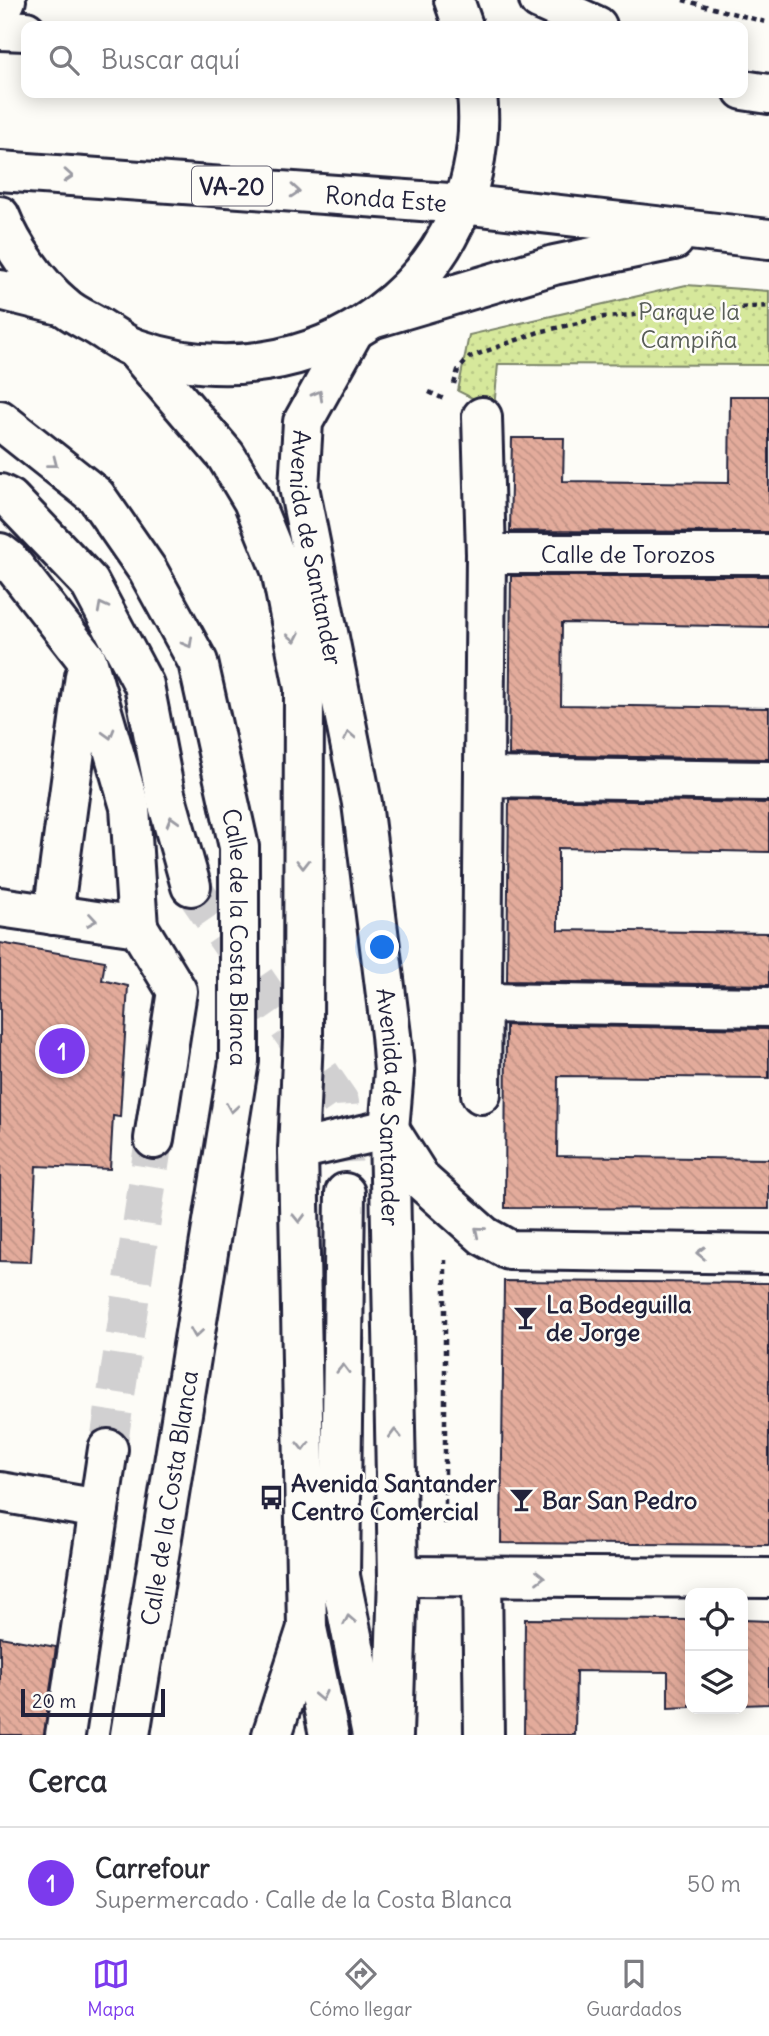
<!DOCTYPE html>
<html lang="es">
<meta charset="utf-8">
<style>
body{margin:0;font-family:Delius,sans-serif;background:#f7f7f7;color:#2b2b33}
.controls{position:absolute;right:21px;bottom:21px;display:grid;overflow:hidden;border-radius:14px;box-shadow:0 4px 18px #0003}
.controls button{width:63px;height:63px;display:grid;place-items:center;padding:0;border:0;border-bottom:2px solid #e1e1e2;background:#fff;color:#2b2b33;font:35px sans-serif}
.scale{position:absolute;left:21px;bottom:18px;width:144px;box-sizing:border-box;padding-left:7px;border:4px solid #22223b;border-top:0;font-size:19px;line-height:24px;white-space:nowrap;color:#22223b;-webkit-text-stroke:5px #fdfcf7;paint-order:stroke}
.you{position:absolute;left:383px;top:948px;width:24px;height:24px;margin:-18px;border:5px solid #fff;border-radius:50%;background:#1a73e8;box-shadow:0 0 0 10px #1a73e833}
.badge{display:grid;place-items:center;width:46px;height:46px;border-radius:50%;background:#7c3aed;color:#fff;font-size:23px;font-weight:700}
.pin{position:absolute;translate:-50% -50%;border:4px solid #fff;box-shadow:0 2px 7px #0006}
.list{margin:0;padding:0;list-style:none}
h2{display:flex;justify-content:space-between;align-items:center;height:91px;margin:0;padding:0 28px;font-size:30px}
h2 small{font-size:23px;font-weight:400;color:#7c7c81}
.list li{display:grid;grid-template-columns:46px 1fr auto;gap:21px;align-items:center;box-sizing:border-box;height:112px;padding:0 28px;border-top:2px solid #e1e1e2}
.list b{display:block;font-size:26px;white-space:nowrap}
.list p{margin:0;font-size:23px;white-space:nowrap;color:#7c7c81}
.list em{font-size:23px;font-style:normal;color:#7c7c81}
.icon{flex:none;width:38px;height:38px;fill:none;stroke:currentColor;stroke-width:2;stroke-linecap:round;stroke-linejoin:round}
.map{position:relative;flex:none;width:769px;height:1735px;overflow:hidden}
.search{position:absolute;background:#fff;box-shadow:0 4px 18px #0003;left:21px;right:21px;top:21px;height:77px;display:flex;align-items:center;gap:18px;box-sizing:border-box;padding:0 24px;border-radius:14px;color:#7c7c81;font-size:26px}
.sheet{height:203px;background:#fff}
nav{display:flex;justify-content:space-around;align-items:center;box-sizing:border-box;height:98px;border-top:2px solid #e1e1e2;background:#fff;font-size:19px;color:#7c7c81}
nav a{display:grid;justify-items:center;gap:4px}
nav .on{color:#7c3aed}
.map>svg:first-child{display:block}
.park{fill:url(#park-dots);stroke:#7c856b;stroke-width:2}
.building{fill:url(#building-back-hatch);stroke:#22223b;stroke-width:2}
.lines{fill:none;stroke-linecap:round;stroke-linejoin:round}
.minor-tunnel{stroke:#d1d0d1;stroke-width:38;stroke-dasharray:38 19;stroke-linecap:butt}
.minor-casing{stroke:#22223b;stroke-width:44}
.major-casing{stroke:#22223b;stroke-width:44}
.highway-casing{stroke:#22223b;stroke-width:44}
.path{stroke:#22223b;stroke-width:4.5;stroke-dasharray:5 5;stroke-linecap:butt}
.minor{stroke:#fdfcf7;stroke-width:38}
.major{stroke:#fdfcf7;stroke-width:38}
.highway{stroke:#fdfcf7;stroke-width:38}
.oneway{stroke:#9a9aa2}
.labels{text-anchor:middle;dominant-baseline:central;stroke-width:5;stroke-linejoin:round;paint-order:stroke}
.shield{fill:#fdfcf7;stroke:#646373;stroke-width:2}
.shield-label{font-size:23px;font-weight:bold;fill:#22223b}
.street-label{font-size:24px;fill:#22223b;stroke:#fdfcf7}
.park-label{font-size:24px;fill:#585d58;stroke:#fdfcf7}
.poi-label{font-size:24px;font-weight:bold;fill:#22223b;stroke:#fdfcf7;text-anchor:start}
</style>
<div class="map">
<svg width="769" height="1735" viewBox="0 0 769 1735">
<defs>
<pattern id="park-dots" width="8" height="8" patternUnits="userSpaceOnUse" patternTransform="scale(1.75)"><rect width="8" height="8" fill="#d6e89b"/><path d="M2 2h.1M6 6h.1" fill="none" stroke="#b7c786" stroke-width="1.8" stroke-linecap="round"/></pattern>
<pattern id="building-back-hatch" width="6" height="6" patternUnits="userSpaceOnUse" patternTransform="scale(1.75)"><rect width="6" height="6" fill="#e3ab9b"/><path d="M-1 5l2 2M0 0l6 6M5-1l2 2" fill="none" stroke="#c29386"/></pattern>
</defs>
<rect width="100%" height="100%" fill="#fdfcf7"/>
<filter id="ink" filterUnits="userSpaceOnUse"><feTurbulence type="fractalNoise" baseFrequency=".0143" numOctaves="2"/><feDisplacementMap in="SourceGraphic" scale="14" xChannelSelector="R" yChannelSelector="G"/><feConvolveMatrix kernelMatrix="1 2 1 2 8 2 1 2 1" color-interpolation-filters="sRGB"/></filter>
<g filter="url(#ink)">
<!-- park -->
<polygon class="park" points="686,285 769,291 769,365 498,364 494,409 458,391 469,335"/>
<!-- building -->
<g class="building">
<polygon points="730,396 769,396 769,532 510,531 512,438 564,438 563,481 729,483"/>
<polygon points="511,576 769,576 769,627 562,623 561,705 769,708 769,759 509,755"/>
<polygon points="509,799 769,803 769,852 558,848 558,930 769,933 769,985 507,981"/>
<polygon points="0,943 105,961 102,980 128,986 120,1117 113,1116 110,1169 36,1166 31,1262 0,1261"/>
<polygon points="506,1025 769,1029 769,1078 558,1076 557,1156 769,1159 769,1209 505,1208"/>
<polygon points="504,1281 769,1283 769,1545 501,1543"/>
<polygon points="525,1619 690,1620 690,1707 668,1708 668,1672 576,1671 575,1735 524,1735"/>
<polygon points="743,1620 769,1621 769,1704 743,1705"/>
<polygon points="0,1637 56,1647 44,1735 0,1735"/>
</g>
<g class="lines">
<!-- minor-tunnel -->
<g class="minor-tunnel">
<polyline points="191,886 340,1102 345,1193"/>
<polyline points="108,1449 154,1139"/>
</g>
<defs>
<g id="minor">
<path id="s1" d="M 0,420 L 96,496 L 148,571 L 198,662 L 239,847 L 239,1061 L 130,1735"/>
<polyline points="0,494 10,499 89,582 144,685 165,794 191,886"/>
<polyline points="0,553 9,560 87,660 130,807 138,927"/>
<path id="s2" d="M 486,554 L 769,554"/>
<polyline points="485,777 769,781"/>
<polyline points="0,907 138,927 177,991 154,1139"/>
<polyline points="53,915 85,676"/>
<polyline points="484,1003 769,1007"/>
<polyline points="481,1094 486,554 482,417"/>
<polyline points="298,1150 389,1129 422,1181 484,1236 509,1250 769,1254"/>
<polyline points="345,1193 340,1576 372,1735"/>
<polyline points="0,1492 99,1509"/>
<polyline points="398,1576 769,1578"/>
<polyline points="482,1577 484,1735"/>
<polyline points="65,1735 108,1449"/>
<polyline points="272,1735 307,1628"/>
</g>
<g id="major">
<polyline points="454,0 463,26"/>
<polyline points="0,12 6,0"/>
<path d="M 0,216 C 12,247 38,284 64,306 C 74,315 89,321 100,328 C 112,335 124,345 137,349 C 310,410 495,280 477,93"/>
<path id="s3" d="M 352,334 L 303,422 L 299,487 L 362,803 L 391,1035 L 394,1072 L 389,1129 L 398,1576 L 393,1735"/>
<polyline points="134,348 226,456 253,501 281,570 304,688 303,1038 298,1150 307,1628 329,1735"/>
</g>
<g id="highway">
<polyline points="539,0 597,26"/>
<polyline points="0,30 26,31"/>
<polyline points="743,90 769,94"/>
<path id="s4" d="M 0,171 L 463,204 L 769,239"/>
<polyline points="0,290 64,306"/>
<polyline points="375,318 554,265 674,240"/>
</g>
</defs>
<!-- minor casing -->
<use href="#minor" class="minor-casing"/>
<!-- major casing -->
<use href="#major" class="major-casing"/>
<!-- highway casing -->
<use href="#highway" class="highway-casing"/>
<!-- path -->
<g class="path">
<polyline points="683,0 769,23"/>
<polyline points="454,384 458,370 470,357 539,332 604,317 769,306"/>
<polyline points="429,392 444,399"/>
<polyline points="445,1524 445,1260"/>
</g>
<!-- minor -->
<use href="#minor" class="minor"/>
<!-- major -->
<use href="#major" class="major"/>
<!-- highway -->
<use href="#highway" class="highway"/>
</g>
<!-- one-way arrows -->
<defs><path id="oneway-chevron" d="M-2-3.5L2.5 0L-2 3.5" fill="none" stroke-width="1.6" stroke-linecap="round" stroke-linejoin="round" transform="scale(1.75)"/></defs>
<g class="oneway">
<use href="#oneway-chevron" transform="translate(68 176) rotate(4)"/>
<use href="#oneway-chevron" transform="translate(295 191) rotate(4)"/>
<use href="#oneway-chevron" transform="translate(318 395) rotate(-61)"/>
<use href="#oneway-chevron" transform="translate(53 463) rotate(38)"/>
<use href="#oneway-chevron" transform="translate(102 607) rotate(-118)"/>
<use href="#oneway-chevron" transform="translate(294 637) rotate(79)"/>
<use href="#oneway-chevron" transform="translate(188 643) rotate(61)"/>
<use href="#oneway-chevron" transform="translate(109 734) rotate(74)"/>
<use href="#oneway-chevron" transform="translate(349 736) rotate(-101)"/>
<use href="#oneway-chevron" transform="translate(172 821) rotate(-106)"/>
<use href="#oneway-chevron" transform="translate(303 864) rotate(90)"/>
<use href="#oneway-chevron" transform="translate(92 920) rotate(9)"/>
<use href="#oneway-chevron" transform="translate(232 1108) rotate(99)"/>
<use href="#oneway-chevron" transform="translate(299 1218) rotate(89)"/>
<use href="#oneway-chevron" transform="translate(479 1231) rotate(-140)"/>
<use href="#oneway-chevron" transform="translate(701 1253) rotate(-179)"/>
<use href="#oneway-chevron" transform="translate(196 1333) rotate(99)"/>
<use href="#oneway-chevron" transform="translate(343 1369) rotate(-89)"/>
<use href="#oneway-chevron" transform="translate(395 1434) rotate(-91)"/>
<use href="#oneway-chevron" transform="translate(303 1446) rotate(89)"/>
<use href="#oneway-chevron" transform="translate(540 1577)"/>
<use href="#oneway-chevron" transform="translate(349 1620) rotate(-101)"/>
<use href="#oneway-chevron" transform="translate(321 1696) rotate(78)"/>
</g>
</g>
<!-- icons -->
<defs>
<symbol id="bar-bare" viewBox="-9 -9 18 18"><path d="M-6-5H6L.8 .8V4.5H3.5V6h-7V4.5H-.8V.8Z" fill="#22223b" stroke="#fdfcf7" stroke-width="2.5" paint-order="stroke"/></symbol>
<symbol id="bus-bare" viewBox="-9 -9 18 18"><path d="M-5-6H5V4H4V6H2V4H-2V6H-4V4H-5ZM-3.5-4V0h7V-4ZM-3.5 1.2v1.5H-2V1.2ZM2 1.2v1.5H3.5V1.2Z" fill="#22223b" stroke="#fdfcf7" stroke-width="2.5" paint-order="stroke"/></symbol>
</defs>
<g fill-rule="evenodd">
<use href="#bar-bare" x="508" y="1300" width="35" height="35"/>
<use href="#bus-bare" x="254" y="1480" width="35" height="35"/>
<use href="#bar-bare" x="504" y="1482" width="35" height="35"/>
</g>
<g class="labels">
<!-- shield labels -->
<rect class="shield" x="192" y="166.5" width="80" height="39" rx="5"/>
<g class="shield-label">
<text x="232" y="186">VA-20</text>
</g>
<!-- street labels -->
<g class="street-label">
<text stroke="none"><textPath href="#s4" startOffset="387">Ronda Este</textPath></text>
<text stroke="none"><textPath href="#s3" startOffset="228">Avenida de Santander</textPath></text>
<text stroke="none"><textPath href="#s2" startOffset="142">Calle de Torozos</textPath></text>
<text stroke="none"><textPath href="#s1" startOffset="597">Calle de la Costa Blanca</textPath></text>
<text stroke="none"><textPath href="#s3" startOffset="794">Avenida de Santander</textPath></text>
<text transform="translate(169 1498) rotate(-81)">Calle de la Costa Blanca</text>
</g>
<!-- park labels -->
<g class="park-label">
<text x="689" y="311">Parque la<tspan x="689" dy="28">Campiña</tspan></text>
</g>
<!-- poi labels -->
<g class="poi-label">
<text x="546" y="1304">La Bodeguilla<tspan x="546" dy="28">de Jorge</tspan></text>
<text x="291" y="1483">Avenida Santander<tspan x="291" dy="28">Centro Comercial</tspan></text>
<text x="542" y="1500">Bar San Pedro</text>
</g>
</g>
</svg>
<div class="controls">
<button><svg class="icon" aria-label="locate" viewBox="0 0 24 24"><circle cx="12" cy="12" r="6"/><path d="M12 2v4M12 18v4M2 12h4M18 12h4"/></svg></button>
<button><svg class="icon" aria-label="layers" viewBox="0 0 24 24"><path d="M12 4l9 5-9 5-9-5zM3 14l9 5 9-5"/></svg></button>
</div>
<div class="scale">20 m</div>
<div class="you"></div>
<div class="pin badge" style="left:62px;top:1051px">1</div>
<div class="search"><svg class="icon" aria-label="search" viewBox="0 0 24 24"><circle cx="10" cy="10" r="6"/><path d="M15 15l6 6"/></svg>Buscar aquí</div>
</div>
<section class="sheet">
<h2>Cerca<small></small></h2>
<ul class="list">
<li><span class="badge">1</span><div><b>Carrefour</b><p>Supermercado · Calle de la Costa Blanca</p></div><em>50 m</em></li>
</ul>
</section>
<nav>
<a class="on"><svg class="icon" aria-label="map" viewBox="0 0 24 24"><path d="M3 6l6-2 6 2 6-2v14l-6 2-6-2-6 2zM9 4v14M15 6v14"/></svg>Mapa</a>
<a><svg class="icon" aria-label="directions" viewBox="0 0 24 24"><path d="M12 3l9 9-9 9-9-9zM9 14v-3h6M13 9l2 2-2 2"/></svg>Cómo llegar</a>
<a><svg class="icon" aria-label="saved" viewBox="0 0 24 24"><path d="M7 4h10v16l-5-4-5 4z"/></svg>Guardados</a>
</nav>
